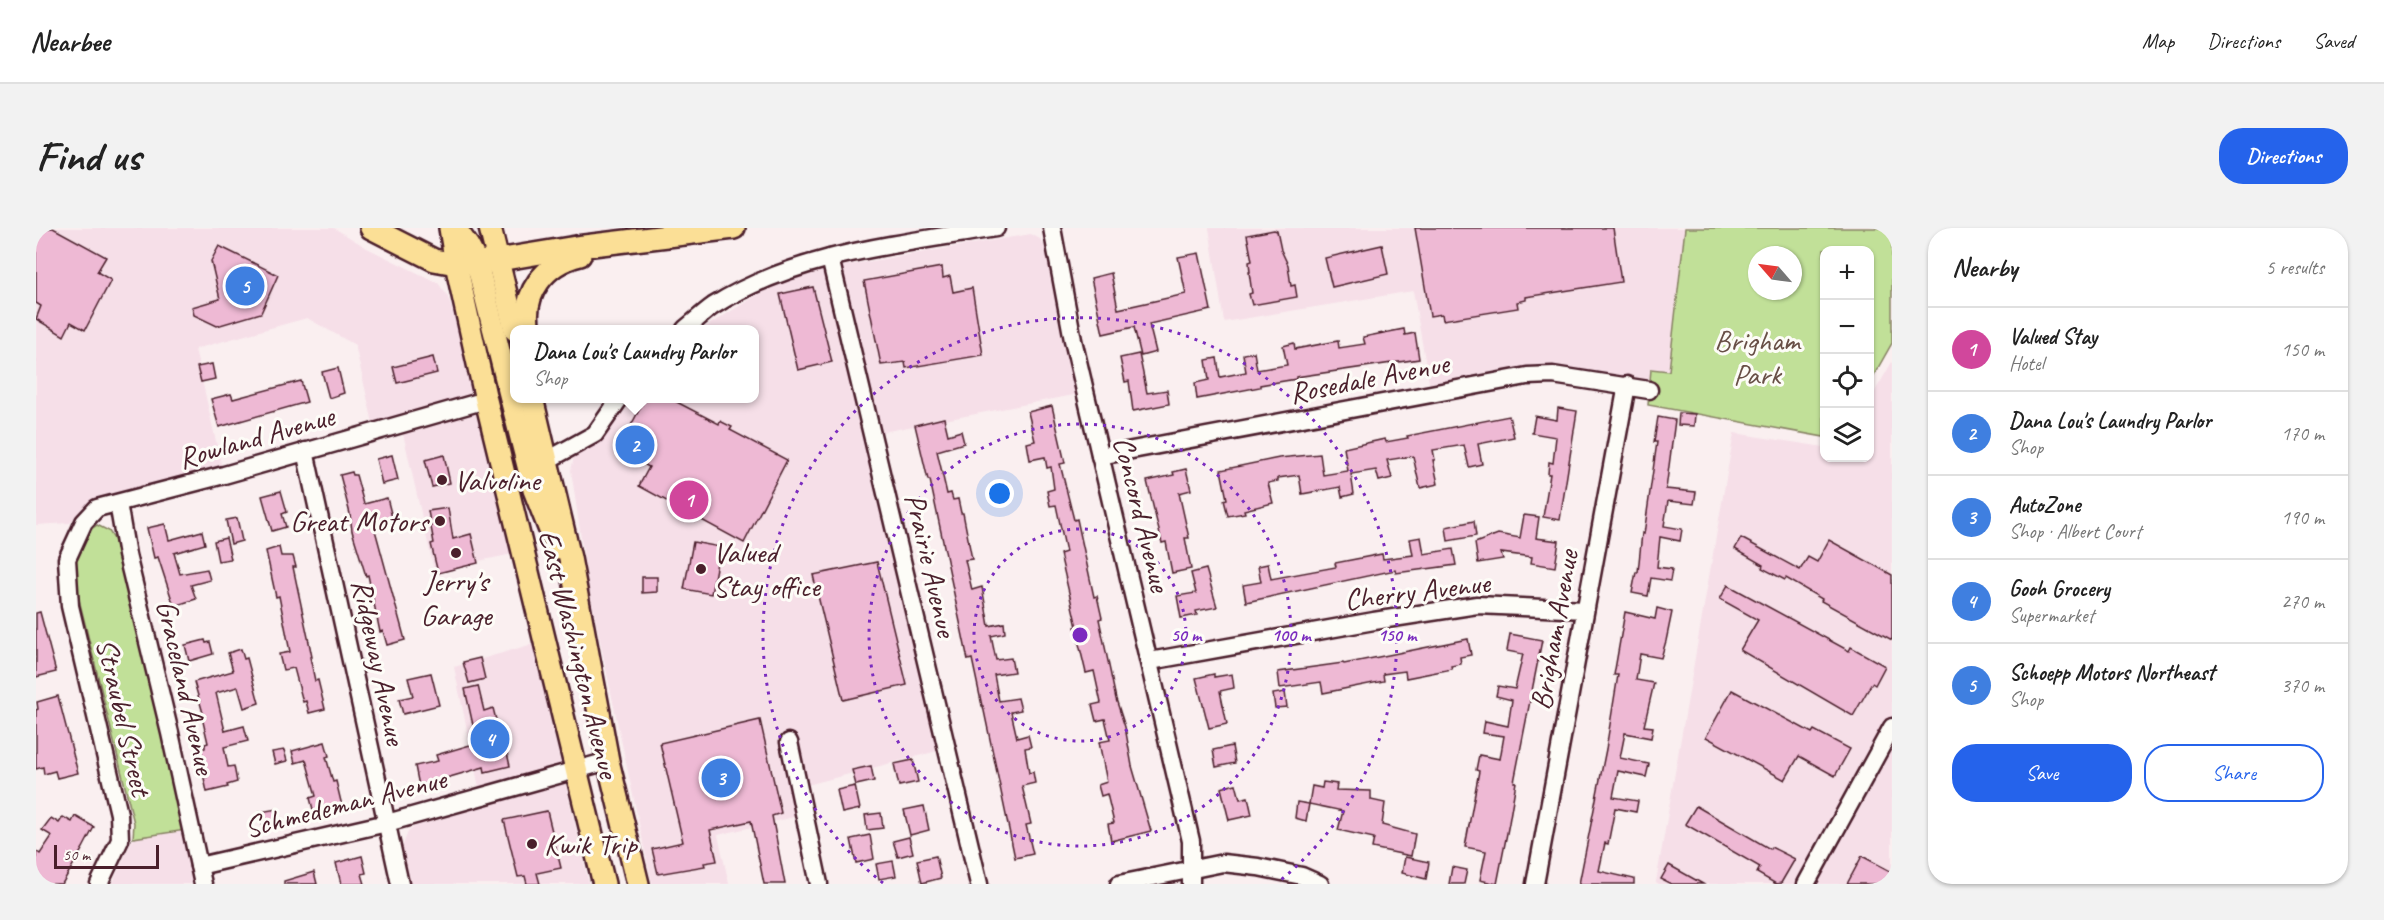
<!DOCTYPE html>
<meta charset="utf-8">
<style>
body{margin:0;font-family:Caveat,sans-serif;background:#f2f2f2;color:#222}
.controls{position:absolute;right:18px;top:18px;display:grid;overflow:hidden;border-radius:12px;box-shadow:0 2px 4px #0004}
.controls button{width:54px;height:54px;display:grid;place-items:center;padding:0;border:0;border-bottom:2px solid #e0e0e0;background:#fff;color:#222;font:30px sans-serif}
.compass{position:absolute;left:1712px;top:18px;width:54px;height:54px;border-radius:50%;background:#fff;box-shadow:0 2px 4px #0004;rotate:298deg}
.scale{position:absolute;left:18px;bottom:15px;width:105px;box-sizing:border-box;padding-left:6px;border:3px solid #4a1f2b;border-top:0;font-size:16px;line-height:21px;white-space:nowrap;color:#4a1f2b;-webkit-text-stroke:4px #fdfcf7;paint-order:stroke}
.you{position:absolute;left:964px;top:266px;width:21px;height:21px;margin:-15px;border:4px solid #fff;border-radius:50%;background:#1a73e8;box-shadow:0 0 0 9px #1a73e833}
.badge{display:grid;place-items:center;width:39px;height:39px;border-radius:50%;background:#2563eb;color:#fff;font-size:20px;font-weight:700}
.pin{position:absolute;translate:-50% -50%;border:3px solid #fff;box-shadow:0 2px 6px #0006}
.popup{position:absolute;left:474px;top:97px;width:249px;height:78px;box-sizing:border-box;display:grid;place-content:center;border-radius:12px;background:#fff;filter:drop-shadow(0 2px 4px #0005);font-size:20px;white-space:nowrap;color:#767676}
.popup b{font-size:22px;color:#222}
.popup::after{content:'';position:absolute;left:50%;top:100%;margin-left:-12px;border:12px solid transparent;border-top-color:#fff}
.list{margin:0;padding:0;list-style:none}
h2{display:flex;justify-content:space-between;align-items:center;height:78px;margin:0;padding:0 24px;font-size:26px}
h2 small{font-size:20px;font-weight:400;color:#767676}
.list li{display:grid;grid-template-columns:39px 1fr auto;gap:18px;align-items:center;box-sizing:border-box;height:84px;padding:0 24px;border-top:2px solid #e0e0e0}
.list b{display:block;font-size:22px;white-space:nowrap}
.list p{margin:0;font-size:20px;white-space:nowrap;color:#767676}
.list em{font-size:20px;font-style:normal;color:#767676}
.actions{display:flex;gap:12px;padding:18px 24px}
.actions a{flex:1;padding:14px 0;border:2px solid #2563eb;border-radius:24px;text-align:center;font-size:21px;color:#2563eb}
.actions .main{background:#2563eb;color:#fff}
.icon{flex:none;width:33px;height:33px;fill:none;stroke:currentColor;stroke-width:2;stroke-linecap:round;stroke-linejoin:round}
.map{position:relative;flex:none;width:1856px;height:656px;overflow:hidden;border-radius:24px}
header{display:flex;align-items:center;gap:36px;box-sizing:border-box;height:84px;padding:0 30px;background:#fff;border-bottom:2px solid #e0e0e0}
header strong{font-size:28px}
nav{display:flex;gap:33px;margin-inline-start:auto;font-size:21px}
.intro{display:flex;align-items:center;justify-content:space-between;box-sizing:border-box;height:144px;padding:0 36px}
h1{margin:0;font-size:42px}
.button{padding:15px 27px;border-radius:24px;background:#2563eb;color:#fff;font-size:21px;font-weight:700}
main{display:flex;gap:36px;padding:0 36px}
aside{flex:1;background:#fff;border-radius:24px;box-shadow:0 2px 4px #0004}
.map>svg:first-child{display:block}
.built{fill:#f6dfe8}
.green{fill:#c1e098;stroke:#868062;stroke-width:1.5;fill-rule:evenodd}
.building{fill:#eeb9d4;stroke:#4a1f2b;stroke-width:1.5}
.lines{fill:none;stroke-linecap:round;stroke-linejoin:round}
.minor-casing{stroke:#4a1f2b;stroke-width:21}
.major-casing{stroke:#4a1f2b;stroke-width:26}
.minor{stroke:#fdfcf7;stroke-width:16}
.major{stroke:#fbdf96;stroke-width:21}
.ring{fill:none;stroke:#7b2cbf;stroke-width:3;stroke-dasharray:3 6}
.poi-dot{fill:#4a1f2b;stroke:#fdfcf7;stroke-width:2}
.labels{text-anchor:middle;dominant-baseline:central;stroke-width:6;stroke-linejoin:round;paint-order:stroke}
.park-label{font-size:30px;fill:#684f46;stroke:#fdfcf7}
.street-label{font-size:30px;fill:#4a1f2b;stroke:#fdfcf7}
.poi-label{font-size:30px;fill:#4a1f2b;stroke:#fdfcf7;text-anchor:start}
.centre{fill:#7b2cbf;stroke:#fdfcf7;stroke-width:3}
.ring-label{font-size:18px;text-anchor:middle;font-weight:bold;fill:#7b2cbf;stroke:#fdfcf7;stroke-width:6;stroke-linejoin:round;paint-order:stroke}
</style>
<header>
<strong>Nearbee</strong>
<nav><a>Map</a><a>Directions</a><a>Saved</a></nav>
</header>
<div class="intro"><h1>Find us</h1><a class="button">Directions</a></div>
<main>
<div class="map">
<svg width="1856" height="656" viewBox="0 0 1856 656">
<rect width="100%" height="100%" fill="#faeff0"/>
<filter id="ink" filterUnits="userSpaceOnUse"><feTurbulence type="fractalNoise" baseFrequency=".0167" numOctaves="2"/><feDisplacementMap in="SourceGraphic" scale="12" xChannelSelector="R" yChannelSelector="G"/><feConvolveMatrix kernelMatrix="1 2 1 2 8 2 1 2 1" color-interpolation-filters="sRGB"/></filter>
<g filter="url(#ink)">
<!-- built -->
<g class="built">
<polygon points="0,0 298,0 331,20 402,55 411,67 418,87 477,326 398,342 363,188 337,195 319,117 271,90 159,121 186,240 56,275 49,279 34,295 0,297"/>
<polygon points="1173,0 1649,0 1633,143 1613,162 1517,147 1395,166 1377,63 1188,94"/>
<polygon points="995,6 1004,11 1010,20 1043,166 831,207 905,522 756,561 762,588 682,607 693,656 616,656 552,357 535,242 538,229 570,208 597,171 719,170 719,101 666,101 739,56 782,42"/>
<polygon points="1856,134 1856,656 1623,656 1620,654 1698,205 1788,219 1788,230 1834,230 1834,172"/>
<polygon points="497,416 553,656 373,656 365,622 372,604 379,598 447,579 418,439"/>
<polygon points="150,602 162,656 76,656 97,610"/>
</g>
<!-- green -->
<g class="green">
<path d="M 1649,0 L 1848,0 L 1856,5 L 1856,115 L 1834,154 L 1834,22 L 1788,22 L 1788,209 L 1612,177 L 1615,141 L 1633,143 ZM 1721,27 L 1757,27 L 1757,63 L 1721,63 Z"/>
<path d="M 61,297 L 73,303 L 78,311 L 150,602 L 97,610 L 98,595 L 37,347 C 38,329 44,306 61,297 Z"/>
</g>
<!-- building -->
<g class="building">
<polygon points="0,0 17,0 70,29 61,44 75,52 49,102 35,94 28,108 0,91 5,78 0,75"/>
<polygon points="1379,0 1577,0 1585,54 1490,69 1490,72 1481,74 1482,80 1407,92 1406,86 1394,88"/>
<polygon points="1238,2 1241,3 1245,22 1252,37 1255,58 1259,57 1261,69 1216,77 1213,66 1216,65 1213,44 1214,44 1213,34 1216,33 1211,7"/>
<polygon points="1346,17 1352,46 1296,59 1289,30"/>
<polygon points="183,18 242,47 225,85 181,98 158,87 156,79 184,71 175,33"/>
<polygon points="1163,25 1175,82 1113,96 1120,124 1105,128 1098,99 1067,106 1055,50 1075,45 1082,81 1150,66 1142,29"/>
<polygon points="906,39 907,50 914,48 917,64 936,60 947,127 870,140 869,134 845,137 828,53"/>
<polygon points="777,59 796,134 762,142 744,66"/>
<polygon points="1368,101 1369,107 1379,105 1383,131 1260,149 1260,151 1224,157 1224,159 1161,171 1159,155 1173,152 1170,132 1181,130 1184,149 1210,144 1207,126 1218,124 1221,142 1251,137 1247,118 1258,115 1259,121 1302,113 1303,120 1329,116 1327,109"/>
<polygon points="1103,126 1111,165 1131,162 1133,176 1097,183 1093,153 1089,154 1084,130"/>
<polygon points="397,129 401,145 361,155 357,139"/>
<polygon points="176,136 179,151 165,154 161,139"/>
<polygon points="302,140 308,165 293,170 286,144"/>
<polygon points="265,153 271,174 183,199 175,171 195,166 197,171"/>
<polygon points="609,171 635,171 683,196 684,193 696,199 694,202 751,232 708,315 603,258 613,239 582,222"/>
<polygon points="1016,178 1029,235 1024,236 1038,292 1041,291 1058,369 1061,368 1066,390 1063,391 1080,471 1089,499 1096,538 1115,603 1075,613 1072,596 1078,595 1071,566 1065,568 1062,557 1071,554 1063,514 1074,512 1069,491 1060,493 1056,477 1065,475 1058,443 1050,445 1039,399 1041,399 1024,326 1030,324 1020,277 1014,278 1011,263 1018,261 1015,239 1011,240 1009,229 994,232 991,215 999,213 992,184"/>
<polygon points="1522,180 1541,183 1524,292 1507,289 1514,246 1512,246 1513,234 1517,235 1520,209 1496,205 1499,188 1521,192"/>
<polygon points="1643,185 1659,186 1658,198 1642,197"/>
<polygon points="1473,188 1478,209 1442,216 1446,236 1433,239 1428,217 1397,222 1399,232 1397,232 1402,256 1384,260 1377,228 1351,232 1356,250 1343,253 1340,242 1315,246 1318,266 1306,269 1304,259 1266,266 1263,247 1242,250 1242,253 1232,255 1237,275 1208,282 1209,285 1192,288 1188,272 1191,271 1185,242 1243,230 1284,226 1287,247 1312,243 1308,220 1349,211 1350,214 1372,210 1371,208"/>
<polygon points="1622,189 1639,192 1630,261 1660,264 1658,276 1632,273 1628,298 1646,301 1644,313 1624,309 1621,339 1636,341 1634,353 1615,350 1612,368 1596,365 1600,344 1602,344 1606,305 1608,306 1621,214 1618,214"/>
<polygon points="908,190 912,207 925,203 928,215 901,223 911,266 915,265 917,272 922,271 925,285 927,285 936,331 929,332 936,362 946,359 953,398 968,395 969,405 955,408 960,432 975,430 978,444 958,447 963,473 982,470 985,482 975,484 981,510 992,507 995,519 989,520 993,545 997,544 999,555 986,558 995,596 990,597 997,626 979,630 947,478 946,478 936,431 932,432 894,252 892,252 879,197"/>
<polygon points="356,227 362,252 346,256 340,231"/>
<polygon points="408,227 414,255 396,259 389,232"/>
<polygon points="1150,241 1155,262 1143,265 1153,310 1149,310 1155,341 1136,345 1130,314 1126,315 1111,253 1138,247 1137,244"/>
<polygon points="316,244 317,247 320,247 328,276 351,270 358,297 339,302 369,412 351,417 347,403 344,404 332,347 330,348 316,303 314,286 304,247"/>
<polygon points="245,263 251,284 246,286 250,299 236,303 226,268"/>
<polygon points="412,280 417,311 435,306 442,335 402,345 395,316 398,315 392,283"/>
<polygon points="1488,287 1503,289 1500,310 1523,313 1519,339 1495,335 1496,329 1465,325 1467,331 1442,335 1439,315 1462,306 1484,310"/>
<polygon points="201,290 206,313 195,316 190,292"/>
<polygon points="1438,293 1440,308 1412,313 1410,299"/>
<polygon points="129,296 133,312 166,303 169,316 138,325 144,346 171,341 174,352 155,357 160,371 138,378 122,329 118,330 111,300"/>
<polygon points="1385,309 1388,326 1417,321 1420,337 1360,345 1359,342 1210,374 1207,357 1225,354 1222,338 1232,336 1235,351 1300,339 1299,335 1346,326 1347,331 1377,327 1374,311"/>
<polygon points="190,310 195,331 182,333 178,313"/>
<polygon points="1705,310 1764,342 1772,329 1781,334 1793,312 1856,347 1856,412 1785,373 1786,371 1750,350 1749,352 1726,340 1727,337 1699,321"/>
<polygon points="657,314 684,319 675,366 648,361"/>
<polygon points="243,319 245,328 257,328 260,339 257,339 274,419 276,429 274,429 279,453 282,452 289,481 273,485 270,473 267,474 258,440 247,442 243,426 254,424 243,368 240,369 230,323"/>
<polygon points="841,334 871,457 807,472 777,347"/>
<polygon points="1170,341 1181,379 1160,383 1161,387 1145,390 1141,368 1160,365 1155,345"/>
<polygon points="606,349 621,349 621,364 606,365"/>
<polygon points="1692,357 1813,423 1815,419 1849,438 1839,457 1836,455 1817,488 1704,422 1722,392 1684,371"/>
<polygon points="1621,380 1636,384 1630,413 1625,430 1604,426 1600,452 1618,455 1608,498 1617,499 1615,510 1589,505 1584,530 1613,536 1610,549 1582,543 1577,569 1602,573 1600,584 1579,580 1572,616 1569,615 1563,643 1598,651 1598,656 1543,656 1570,521 1582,447 1578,447 1589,384 1619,391"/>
<polygon points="4,384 20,444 0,449 0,385"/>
<polygon points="1474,406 1506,412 1478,554 1480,554 1473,595 1461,656 1444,652 1450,623 1429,619 1443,543 1440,542 1443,527 1464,531 1468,508 1447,505 1449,493 1472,498 1476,472 1460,468 1462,458 1479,461 1487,426 1471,423"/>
<polygon points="1432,411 1435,427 1424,429 1425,436 1415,438 1416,441 1370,450 1369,443 1347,446 1348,453 1287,465 1285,454 1244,460 1242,444 1307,435 1308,436"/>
<polygon points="169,412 170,415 174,414 177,426 153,433 149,417"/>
<polygon points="205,421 208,431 211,430 223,475 208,480 202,459 180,465 189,503 208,498 212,513 188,519 192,539 198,538 201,554 191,557 192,559 171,564 168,550 171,549 165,521 169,520 169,516 172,515 165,485 167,485 158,454 197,443 192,425"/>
<polygon points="444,430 449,451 433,455 427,434"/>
<polygon points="395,445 403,477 367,486 363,471 377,468 372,450"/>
<polygon points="1178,446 1178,449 1196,446 1198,460 1184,463 1191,496 1173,500 1160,450"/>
<polygon points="442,458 448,483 457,480 461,496 464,495 474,538 449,544 448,539 383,558 379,538 402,533 400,527 441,515 429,461"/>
<polygon points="1696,462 1776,505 1778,502 1814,521 1799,548 1763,528 1749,552 1670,509"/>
<polygon points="1249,464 1251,479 1239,480 1237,466"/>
<polygon points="22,468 42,545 21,550 19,543 8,546 7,539 0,541 0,482 2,481 1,474"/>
<polygon points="724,492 745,585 736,588 749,656 728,656 715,593 674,602 681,633 668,635 669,638 622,646 616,621 647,614 624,515"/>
<polygon points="289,514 293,528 290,529 297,554 300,553 307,582 279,589 274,570 280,568 270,532 259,535 256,523"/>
<polygon points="1196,518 1199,535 1180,539 1177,522"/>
<polygon points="248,522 251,533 239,536 236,524"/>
<polygon points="877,532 882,554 863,558 858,536"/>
<polygon points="835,538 838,553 820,557 816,542"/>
<polygon points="1287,554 1301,556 1300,562 1335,563 1335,572 1349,575 1346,597 1379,606 1375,628 1336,620 1338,610 1302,602 1307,583 1273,576 1276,558 1286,560"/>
<polygon points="1200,556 1204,571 1212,569 1216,587 1193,592 1185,560"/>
<polygon points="819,558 824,581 806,585 801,562"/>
<polygon points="1261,574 1273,576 1270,593 1259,590"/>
<polygon points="888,578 893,602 874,607 868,582"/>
<polygon points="1660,578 1734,621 1735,619 1759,631 1745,655 1740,656 1721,645 1724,639 1649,596"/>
<polygon points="241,581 244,595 227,599 224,584"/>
<polygon points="511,583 525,640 501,645 504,656 491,656 489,648 482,649 468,592"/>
<polygon points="845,585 847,600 831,602 829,587"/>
<polygon points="39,588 58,599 47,620 26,656 0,656 0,623 4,626 16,608 6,602 15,590 23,595 27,589 36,594"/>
<polygon points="834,607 838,631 820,635 815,611"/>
<polygon points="873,609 877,625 862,629 857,613"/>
<polygon points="326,628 330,645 326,646 329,656 305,656 300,635"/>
<polygon points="900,628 905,650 886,655 881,632"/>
<polygon points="1826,628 1856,644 1856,656 1811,656"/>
<polygon points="1369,629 1393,634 1390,651 1366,645"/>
<polygon points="857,633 860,648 843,651 840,636"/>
<polygon points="1633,637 1667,656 1635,656 1625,651"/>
<polygon points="1416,639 1431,642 1428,656 1413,656"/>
<polygon points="278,644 281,656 248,656 248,653"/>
</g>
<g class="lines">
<defs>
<g id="minor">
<polyline points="1016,0 1037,112 1155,613 1155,656"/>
<polyline points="794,30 943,656"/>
<path d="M 649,101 C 658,94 667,85 677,78 C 761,25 864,16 960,0"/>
<polyline points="269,223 364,656"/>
<polyline points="1064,228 1491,148 1517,147 1613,162"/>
<polyline points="510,233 559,206 584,170"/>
<polyline points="82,275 91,327 134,505 167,656"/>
<polyline points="1114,433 1338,393 1441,377 1549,382"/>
<polyline points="753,514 783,656"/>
<polyline points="163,638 351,595 572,533"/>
<polyline points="63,656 84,612 83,586 34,378 31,331 48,294 61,280 188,247 450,172"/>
<polyline points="1083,656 1187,635 1222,639 1266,648 1284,656"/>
<polyline points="1499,656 1591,157"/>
<polyline points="1770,656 1856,499"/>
</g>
<g id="major">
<polyline points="335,0 398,32 420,36 462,32 540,19 698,0"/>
<polyline points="414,0 420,36 450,172 568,656"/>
<polyline points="419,0 432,18 441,35 498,262 521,320"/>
<polyline points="454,0 479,102"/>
<path d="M 493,101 C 485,66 509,35 544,27"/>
<polyline points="496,170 534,330 572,533 602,656"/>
</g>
</defs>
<!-- minor casing -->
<use href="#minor" class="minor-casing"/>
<!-- major casing -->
<use href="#major" class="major-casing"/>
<!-- minor -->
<use href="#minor" class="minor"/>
<!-- major -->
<use href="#major" class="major"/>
</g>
</g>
<!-- distance rings -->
<g class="ring">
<circle cx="1044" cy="407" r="106"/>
<circle cx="1044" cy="407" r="211"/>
<path d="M847 655A317 317 0 1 1 1241 655"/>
</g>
<!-- markers -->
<g class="poi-dot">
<circle cx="406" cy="252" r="6"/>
<circle cx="404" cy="293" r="6"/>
<circle cx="420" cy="325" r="6"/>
<circle cx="665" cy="341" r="6"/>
<circle cx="496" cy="616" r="6"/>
</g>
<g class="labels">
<!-- park labels -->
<g class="park-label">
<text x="1721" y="112">Brigham<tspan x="1721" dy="34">Park</tspan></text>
</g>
<!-- street labels -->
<g class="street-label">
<text transform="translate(1333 150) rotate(-11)">Rosedale Avenue</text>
<text transform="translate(220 209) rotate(-16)">Rowland Avenue</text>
<text transform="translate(1106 286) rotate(76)">Concord Avenue</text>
<text transform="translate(895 337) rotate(77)">Prairie Avenue</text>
<text transform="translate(1381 363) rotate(-7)">Cherry Avenue</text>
<text transform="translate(1518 402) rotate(-80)">Brigham Avenue</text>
<text transform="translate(543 426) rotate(76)">East Washington Avenue</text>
<text transform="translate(343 434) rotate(78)">Ridgeway Avenue</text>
<text transform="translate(150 459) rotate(77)">Graceland Avenue</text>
<text transform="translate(88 489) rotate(77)">Straubel Street</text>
<text transform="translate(309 575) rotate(-14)">Schmedeman Avenue</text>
</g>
<!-- poi labels -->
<g class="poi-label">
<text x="418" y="252">Valvoline</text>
<text x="392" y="293" text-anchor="end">Great Motors</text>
<text x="677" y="324">Valued<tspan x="677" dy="34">Stay office</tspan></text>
<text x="420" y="353" text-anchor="middle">Jerry's<tspan x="420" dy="34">Garage</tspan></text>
<text x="508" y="616">Kwik Trip</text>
</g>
</g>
<circle cx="1044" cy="407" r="9" class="centre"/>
<g class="ring-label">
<text x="1150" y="413">50 m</text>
<text x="1255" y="413">100 m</text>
<text x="1361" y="413">150 m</text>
</g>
</svg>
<div class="controls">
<button>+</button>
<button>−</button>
<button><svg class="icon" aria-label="locate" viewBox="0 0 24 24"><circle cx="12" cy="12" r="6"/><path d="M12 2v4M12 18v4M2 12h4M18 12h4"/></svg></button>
<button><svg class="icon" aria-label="layers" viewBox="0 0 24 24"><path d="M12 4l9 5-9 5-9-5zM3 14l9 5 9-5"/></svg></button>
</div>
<svg class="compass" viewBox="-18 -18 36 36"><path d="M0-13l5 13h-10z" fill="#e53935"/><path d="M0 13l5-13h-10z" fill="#767676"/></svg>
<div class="scale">50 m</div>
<div class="you"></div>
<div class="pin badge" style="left:653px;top:272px;background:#d1479c">1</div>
<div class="pin badge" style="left:599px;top:217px;background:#3f7fe0">2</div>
<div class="popup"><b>Dana Lou's Laundry Parlor</b>Shop</div>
<div class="pin badge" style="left:685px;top:550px;background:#3f7fe0">3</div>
<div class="pin badge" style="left:454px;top:511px;background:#3f7fe0">4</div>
<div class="pin badge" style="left:209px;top:58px;background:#3f7fe0">5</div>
</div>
<aside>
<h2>Nearby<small>5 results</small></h2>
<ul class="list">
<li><span class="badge" style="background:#d1479c">1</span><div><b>Valued Stay</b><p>Hotel</p></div><em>150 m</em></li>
<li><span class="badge" style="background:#3f7fe0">2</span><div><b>Dana Lou's Laundry Parlor</b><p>Shop</p></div><em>170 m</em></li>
<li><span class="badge" style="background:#3f7fe0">3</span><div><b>AutoZone</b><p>Shop · Albert Court</p></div><em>190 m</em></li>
<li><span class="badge" style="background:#3f7fe0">4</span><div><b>Gooh Grocery</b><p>Supermarket</p></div><em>270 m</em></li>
<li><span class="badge" style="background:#3f7fe0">5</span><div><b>Schoepp Motors Northeast</b><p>Shop</p></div><em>370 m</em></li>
</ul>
<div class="actions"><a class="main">Save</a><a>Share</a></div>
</aside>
</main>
